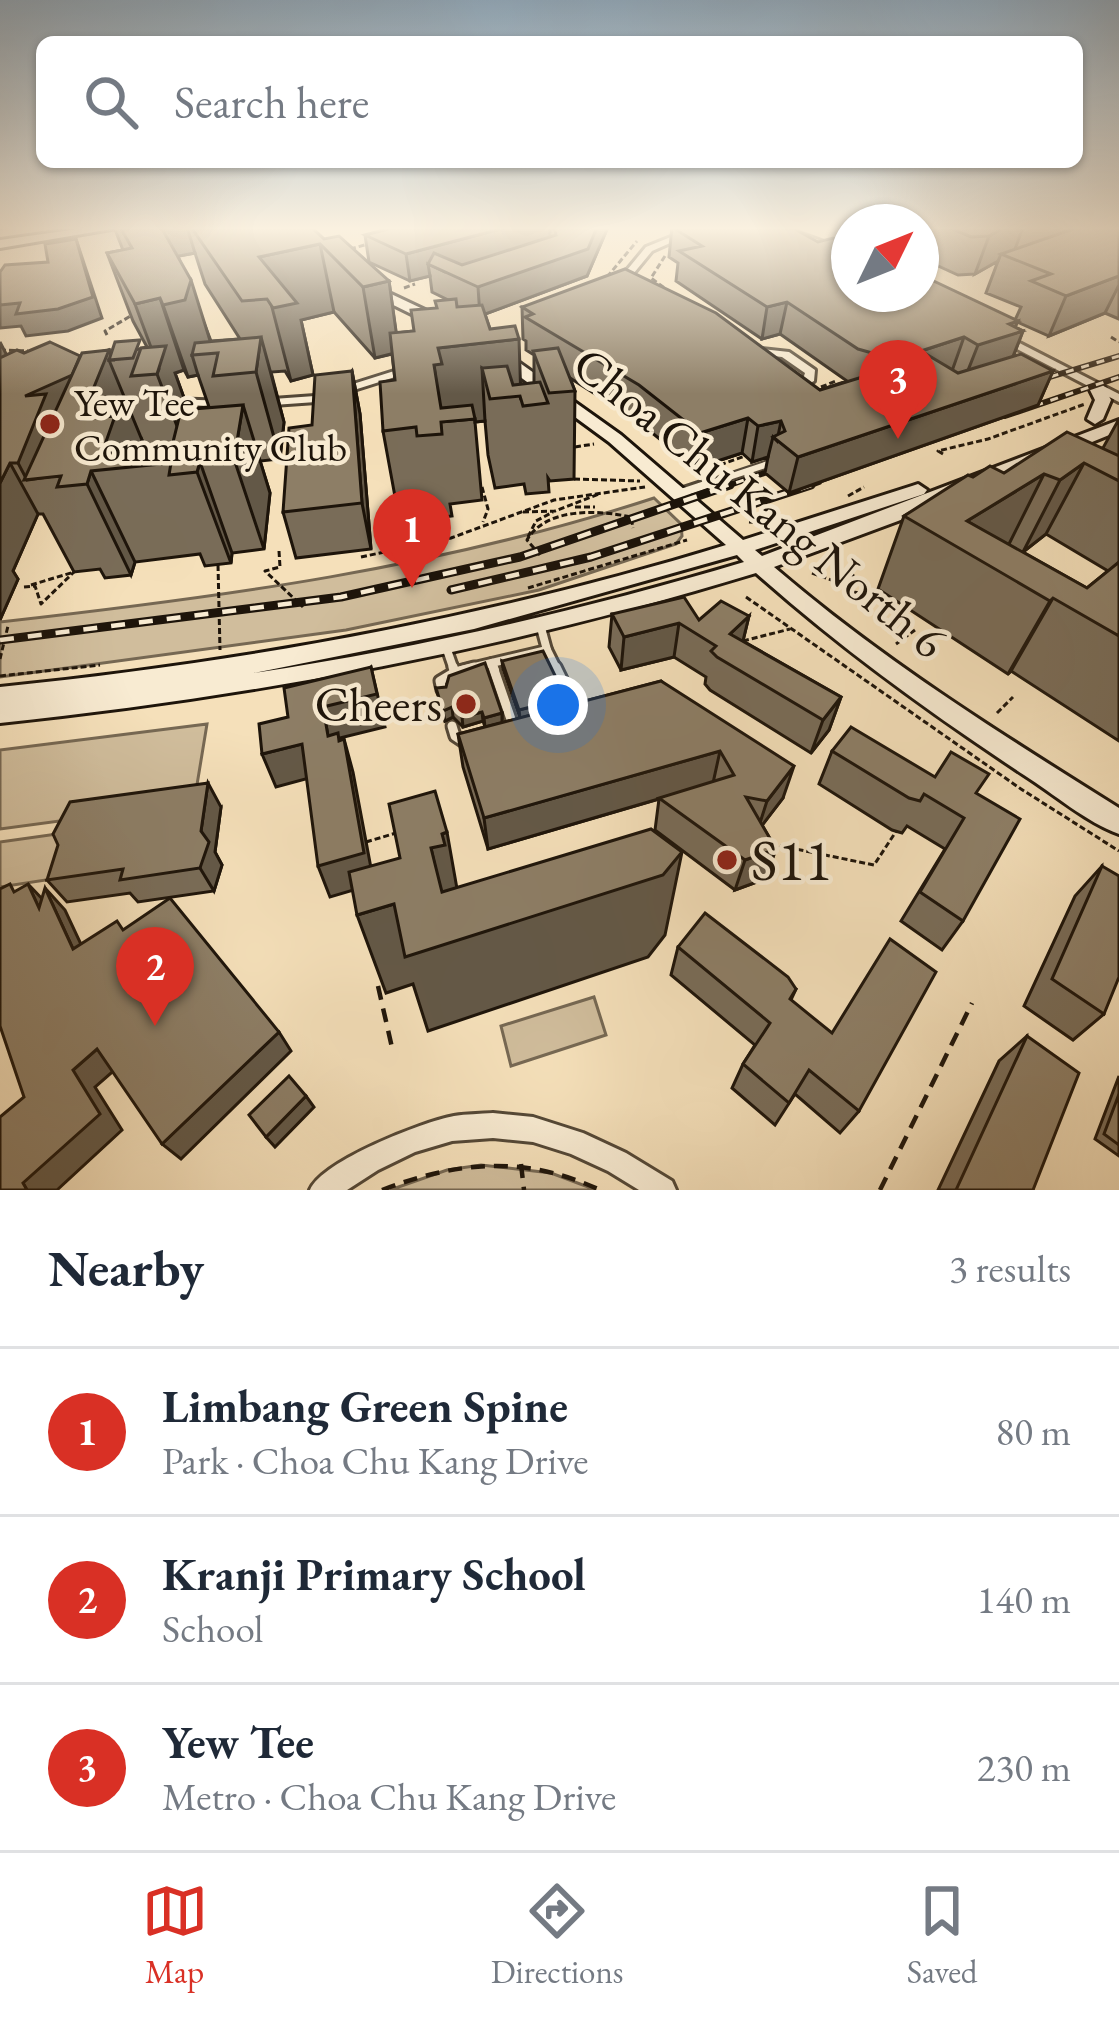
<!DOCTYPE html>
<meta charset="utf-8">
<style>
body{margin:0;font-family:"EB Garamond",serif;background:#f2f2f3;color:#1f2937}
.compass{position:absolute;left:831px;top:204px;width:108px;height:108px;border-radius:50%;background:#fff;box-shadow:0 3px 9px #0004;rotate:47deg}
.you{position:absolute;left:558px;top:705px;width:42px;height:42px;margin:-30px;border:9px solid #fff;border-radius:50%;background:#1a73e8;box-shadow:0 0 0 18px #1a73e833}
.badge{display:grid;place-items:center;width:78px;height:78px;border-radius:50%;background:#d93025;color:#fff;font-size:39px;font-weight:700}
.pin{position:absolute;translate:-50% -99px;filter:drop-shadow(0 3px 6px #0008)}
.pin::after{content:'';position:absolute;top:63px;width:42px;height:36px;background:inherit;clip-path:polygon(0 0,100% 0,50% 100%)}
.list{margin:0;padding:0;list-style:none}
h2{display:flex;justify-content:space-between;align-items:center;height:156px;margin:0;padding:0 48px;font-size:51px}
h2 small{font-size:39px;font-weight:400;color:#747a83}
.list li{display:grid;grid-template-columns:78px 1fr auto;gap:36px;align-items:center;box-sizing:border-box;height:168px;padding:0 48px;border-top:3px solid #e0e1e3}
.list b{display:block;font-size:45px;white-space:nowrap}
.list p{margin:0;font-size:39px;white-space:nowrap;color:#747a83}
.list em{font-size:39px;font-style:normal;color:#747a83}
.icon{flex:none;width:66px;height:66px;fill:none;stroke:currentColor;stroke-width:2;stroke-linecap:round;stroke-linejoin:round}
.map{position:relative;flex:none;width:1119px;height:1190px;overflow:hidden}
.search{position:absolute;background:#fff;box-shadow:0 3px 9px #0004;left:36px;right:36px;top:36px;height:132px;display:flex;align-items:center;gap:30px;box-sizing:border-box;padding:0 42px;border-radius:18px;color:#747a83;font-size:45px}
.sheet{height:660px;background:#fff}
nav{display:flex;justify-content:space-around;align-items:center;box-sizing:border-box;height:168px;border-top:3px solid #e0e1e3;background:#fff;font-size:33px;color:#747a83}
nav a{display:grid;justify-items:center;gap:6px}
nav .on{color:#d93025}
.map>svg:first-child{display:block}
.green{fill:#d0bd9c;stroke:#766853;stroke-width:3}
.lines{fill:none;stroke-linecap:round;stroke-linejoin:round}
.lane-far2-casing{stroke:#534736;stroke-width:10}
.lane-far1-casing{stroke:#534736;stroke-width:14}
.lane-casing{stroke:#534736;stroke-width:15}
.street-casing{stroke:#534736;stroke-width:6}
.secondary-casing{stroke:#1d140a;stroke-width:6}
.path-far1{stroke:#1d140a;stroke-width:3;stroke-dasharray:6 3;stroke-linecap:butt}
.path{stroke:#1d140a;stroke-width:4.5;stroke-dasharray:14 9;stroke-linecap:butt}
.lane-far2{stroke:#f8ebd2;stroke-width:6}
.lane-far1{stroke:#f8ebd2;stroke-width:8}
.lane{stroke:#f8ebd2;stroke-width:9}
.street{fill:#f8ebd2;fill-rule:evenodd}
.secondary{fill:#f8ebd2;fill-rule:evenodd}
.rail-far1-casing{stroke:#1d140a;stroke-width:6}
.rail-casing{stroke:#1d140a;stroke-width:9}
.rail-far1{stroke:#f8ebd2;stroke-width:3;stroke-dasharray:8;stroke-linecap:butt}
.rail{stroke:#f8ebd2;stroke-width:4.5;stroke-dasharray:14;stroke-linecap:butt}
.wall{fill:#796c58;stroke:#1d140a;stroke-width:3;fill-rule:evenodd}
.shaded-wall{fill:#635847;stroke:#1d140a;stroke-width:3}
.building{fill:#8d7e66;stroke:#1d140a;stroke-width:3}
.poi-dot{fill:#8f2418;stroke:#f8ebd2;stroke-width:4.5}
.labels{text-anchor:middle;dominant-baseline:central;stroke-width:9;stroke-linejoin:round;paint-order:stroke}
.far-poi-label{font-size:39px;fill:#1d140a;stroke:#f8ebd2;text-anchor:start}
.street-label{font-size:48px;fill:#1d140a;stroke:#f8ebd2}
.poi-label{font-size:48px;fill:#1d140a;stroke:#f8ebd2;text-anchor:end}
.near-poi-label{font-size:57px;fill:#1d140a;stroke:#f8ebd2;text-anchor:start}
</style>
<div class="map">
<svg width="1119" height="1190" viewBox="0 0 1119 1190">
<rect width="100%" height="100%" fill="#f5e0ba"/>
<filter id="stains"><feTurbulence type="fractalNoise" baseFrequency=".00167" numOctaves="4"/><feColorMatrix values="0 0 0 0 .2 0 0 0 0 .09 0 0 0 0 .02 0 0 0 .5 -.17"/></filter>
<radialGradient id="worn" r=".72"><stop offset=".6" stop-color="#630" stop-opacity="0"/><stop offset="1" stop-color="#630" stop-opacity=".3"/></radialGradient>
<!-- green -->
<g class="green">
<path d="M 654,498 L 681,524 L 682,536 L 676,544 L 539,590 L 346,630 L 0,677 L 0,622 C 223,597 440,568 654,498 Z"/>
<polygon points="207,724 194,803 0,829 0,750"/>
<polygon points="71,832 59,878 0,887 0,842"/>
<polygon points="594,997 606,1035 511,1066 501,1026"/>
<polygon points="481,1165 551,1173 596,1190 390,1190 447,1170"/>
</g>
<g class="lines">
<defs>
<polyline id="lane-far2" points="696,488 771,463"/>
<g id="lane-far1">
<polyline points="681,493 705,485"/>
<polyline points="445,644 454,670"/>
<polyline points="547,650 557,670"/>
<polyline points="492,663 495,670"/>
<polyline points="462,670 547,650 540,624"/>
</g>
<g id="lane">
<polyline points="453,667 455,672 474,667"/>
<polyline points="493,667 514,728"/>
<polyline points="556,667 578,712"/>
<polyline points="442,690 440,681 455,672"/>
<polyline points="452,726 455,736 464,742"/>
</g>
<g id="street">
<polygon points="770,227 783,227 849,251 849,257"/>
<polygon points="688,230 695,232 652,251 624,285 618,285 618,281 646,247"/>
<polygon points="1000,333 1119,394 1119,402 996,338 996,334"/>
<polygon points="753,348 789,352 815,370 814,381 808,384 789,386 789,382 803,379 805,373 782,357 749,353 749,349"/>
<polygon points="410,366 414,367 414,371 316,402 259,406 253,403 259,400 315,396"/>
<polygon points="169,399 229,401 235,404 229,407 165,404 165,400"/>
<path d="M 493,1113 L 533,1117 L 583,1133 L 626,1153 L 672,1181 L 676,1190 L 639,1190 L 608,1171 L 571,1154 L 533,1142 L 493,1138 L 452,1141 L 415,1152 L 378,1170 L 347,1190 L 310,1190 C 322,1161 422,1122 454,1116 C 466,1114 480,1114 493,1113 Z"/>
</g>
<g id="secondary">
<polygon points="92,227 123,227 0,248 0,240"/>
<polygon points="370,284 444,319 446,322 434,325 365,291 364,288"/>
<path d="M 493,351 L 503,351 L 621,435 L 743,540 L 912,486 L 918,484 L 927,490 L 924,494 L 755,550 L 762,556 L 1119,420 L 1119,431 L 898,521 L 774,567 C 881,659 999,733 1119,808 L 1119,834 C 1086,822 1054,794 1024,775 C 930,713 840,648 756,573 C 508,649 257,696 0,723 L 0,687 C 247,662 488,618 726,545 L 609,442 L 493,357 ZM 737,555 L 744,562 C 583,610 420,648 254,673 L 474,629 Z"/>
<polygon points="1097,383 1103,385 1111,400 1103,419 1095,424 1087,419 1095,400 1089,388"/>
</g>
</defs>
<!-- lane-far2 casing -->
<use href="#lane-far2" class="lane-far2-casing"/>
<!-- lane-far1 casing -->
<use href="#lane-far1" class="lane-far1-casing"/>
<!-- lane casing -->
<use href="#lane" class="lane-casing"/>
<!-- street casing -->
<use href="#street" class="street-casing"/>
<!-- secondary casing -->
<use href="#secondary" class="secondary-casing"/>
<!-- path-far1 -->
<g class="path-far1">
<polyline points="0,229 14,227"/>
<polyline points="350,249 368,244"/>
<polyline points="665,256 651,278 666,289"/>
<polyline points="607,277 637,241"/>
<polyline points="404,288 415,284"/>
<polyline points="107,335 105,331 134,314"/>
<polyline points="1111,337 1119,342"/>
<polyline points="0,350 28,351"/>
<polyline points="821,387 836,381"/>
<polyline points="575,447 594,444"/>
<polyline points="943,454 938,451 988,439 1085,404"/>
<polyline points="703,471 745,456"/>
<polyline points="574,479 640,481"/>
<polyline points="482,487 488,509 483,522"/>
<polyline points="848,496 864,487"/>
<polyline points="575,507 595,507"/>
<polyline points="523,512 555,511 599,494"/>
<polyline points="749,522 765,523"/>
<polyline points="528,537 536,521 553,512"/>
<polyline points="279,551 280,567 265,571 303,607"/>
<path d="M 540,555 L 527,540 C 546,507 599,510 631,517 L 633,528"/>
<polyline points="361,557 451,538 554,500 645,487"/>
<polyline points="218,565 220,650"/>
<polyline points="812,573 848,586 848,574 853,575 853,592 866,594"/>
<polyline points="31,585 74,572"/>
<polyline points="24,587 35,586 41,604 74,572"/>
<polyline points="528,588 687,540"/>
<polyline points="746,597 1021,789 1119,851"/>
<polyline points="743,641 790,629"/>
<polyline points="896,644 915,630"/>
<polyline points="0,659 8,626"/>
<polyline points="0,676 100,665"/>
<polyline points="997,713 1013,697"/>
<polyline points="366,842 396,833"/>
<polyline points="771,844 874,865 897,830"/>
</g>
<!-- path -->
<g class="path">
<polyline points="378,986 393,1052"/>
<polyline points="521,1164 524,1190"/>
<path d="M 382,1190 C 458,1161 525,1155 600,1190"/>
<polyline points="880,1190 972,1003"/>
</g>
<!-- lane-far2 -->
<use href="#lane-far2" class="lane-far2"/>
<!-- lane-far1 -->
<use href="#lane-far1" class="lane-far1"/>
<!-- lane -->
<use href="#lane" class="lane"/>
<!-- street -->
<use href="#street" class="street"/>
<!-- secondary -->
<use href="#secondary" class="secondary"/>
<defs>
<g id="rail-far1">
<polyline points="1020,386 1119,356"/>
<polyline points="1005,416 1119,377"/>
<polyline points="721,488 799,461"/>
<polyline points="803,488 819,482"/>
</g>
<g id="rail">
<polyline points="451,590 591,557 811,485"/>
<polyline points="0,640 341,597 520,557 730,485"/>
</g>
</defs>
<!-- rail-far1 casing -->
<use href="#rail-far1" class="rail-far1-casing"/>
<!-- rail casing -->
<use href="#rail" class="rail-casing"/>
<!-- rail-far1 -->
<use href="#rail-far1" class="rail-far1"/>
<!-- rail -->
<use href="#rail" class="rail"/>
</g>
<!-- wall -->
<g class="wall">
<path d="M 114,227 L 311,227 L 324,239 L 389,281 L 396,333 L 414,331 L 436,308 L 448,300 L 432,292 L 430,276 L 410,281 L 369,262 L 365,235 L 396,227 L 608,227 L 587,276 L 485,314 L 490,329 L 521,384 L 534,383 L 534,355 L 526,350 L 526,341 L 523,339 L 522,307 L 820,390 L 847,381 L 780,334 L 762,339 L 676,281 L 678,263 L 669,257 L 672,227 L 818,242 L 1015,320 L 1021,307 L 986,293 L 998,261 L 975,274 L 958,275 L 921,258 L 921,227 L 1119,227 L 1119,319 L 1105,313 L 1049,336 L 1017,322 L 1015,327 L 1023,331 L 1013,357 L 1053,371 L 1038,405 L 789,493 L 765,473 L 768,457 L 752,462 L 742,453 L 696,468 L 636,420 L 570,378 L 575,391 L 574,479 L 550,481 L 548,478 L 549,492 L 526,494 L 524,484 L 495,488 L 488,455 L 485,421 L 475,422 L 482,500 L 450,504 L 452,516 L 428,519 L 427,509 L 398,513 L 383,431 L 395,380 L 392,354 L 375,358 L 334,312 L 301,320 L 313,375 L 291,381 L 285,371 L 271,372 L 284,422 L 280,459 L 260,461 L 270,493 L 264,549 L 232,553 L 231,563 L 205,566 L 200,554 L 135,562 L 131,575 L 105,578 L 100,569 L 74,572 L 43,514 L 38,514 L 13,571 L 18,579 L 0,620 L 7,355 L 24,353 L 80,356 L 109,350 L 111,356 L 147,347 L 133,321 L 107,253 L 123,250 ZM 195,253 L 205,284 L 240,339 L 211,341 L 178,256 ZM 184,370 L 188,377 L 198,375 L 209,407 L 188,409 L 175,373 ZM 142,440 L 145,447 L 158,445 L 159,447 L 139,449 Z"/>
<polygon points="352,371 360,414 371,549 296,558 283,512 312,425"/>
<path d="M 1119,419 L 1119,741 L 1011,671 L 1008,674 L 878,589 L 904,516 L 973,477 L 1004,473 L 1103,448 ZM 1046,534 L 1108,571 L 1087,588 L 1023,552 Z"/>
<polygon points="612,614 699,620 749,616 743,641 841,697 829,730 811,753 710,690 705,684 706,677 674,657 621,670 609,647"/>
<polygon points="502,661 566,698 566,706 661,681 783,798 762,825 776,849 765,879 735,890 655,830 659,799 488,849 463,767 458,734 485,727 483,721 463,727 453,717 445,721 436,688 502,713 502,723 520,718 503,669"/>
<polygon points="832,751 935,777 976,793 963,921 942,950 901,921 945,849 907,826 902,833 892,830 819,784"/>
<polygon points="221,807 215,852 222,865 214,891 138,902 130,893 67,902 47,880"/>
<polygon points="1102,866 1104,1014 1073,1040 1024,1006 1075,896"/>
<polygon points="678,947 796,989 791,1000 859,1111 840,1133 795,1094 775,1125 732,1088 743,1064 755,1045 671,975"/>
<polygon points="1027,1036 1033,1190 938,1190 999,1061"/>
<polygon points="1119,1076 1119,1156 1095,1139"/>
</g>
<!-- shaded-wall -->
<g class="shaded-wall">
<polygon points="153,227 187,227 195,253 163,259"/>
<polygon points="508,227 550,227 550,243 445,272 428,264 430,276 410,281 406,254"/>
<polygon points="597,227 608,227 587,276 480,316 478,287"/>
<polygon points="1005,227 1023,227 1014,252 1001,254 998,261 975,274 989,236"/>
<polygon points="76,239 102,318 68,331 26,336 21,326 0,328 0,305"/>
<polygon points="320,244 334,312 301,320 313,375 291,381 259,257"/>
<polygon points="1119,276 1119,285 1105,313 1049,336 1066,296"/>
<polygon points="191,280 213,350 192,355 198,375 188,377 163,305"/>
<polygon points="389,281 399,352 375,358 363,287"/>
<polygon points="160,298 184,370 175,373 196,431 190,460 157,374 159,369 135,304"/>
<polygon points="787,302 780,334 762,339 767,307"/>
<polygon points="1018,321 1012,334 1023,331 1010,364 965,378 978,345 1009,324"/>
<polygon points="261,337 284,422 280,459 256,372"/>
<polygon points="964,337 952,371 921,351"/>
<polygon points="519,339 521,400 520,396 482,368 485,421 475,422 475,419 441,422 434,365 438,348"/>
<polygon points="0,342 24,389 0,392"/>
<polygon points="109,350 113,360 109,360 142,440 135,464 27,480 18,463 25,396"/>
<polygon points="352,371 360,414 371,549 362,503"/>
<polygon points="1053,371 1038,405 789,493 798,457"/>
<polygon points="243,405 270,493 264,549 234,459"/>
<polygon points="748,418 742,453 696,468 700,433"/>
<polygon points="781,421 777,441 773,437 768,457 752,462 758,426"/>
<polygon points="200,462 232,553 231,563 197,472"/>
<polygon points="10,463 38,514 13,571 18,579 0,620 0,483"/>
<polygon points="1084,463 1046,534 1023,552 1060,480"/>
<polygon points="91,471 135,562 131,575 87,484"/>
<polygon points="1044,474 1008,546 967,521"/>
<polygon points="1053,598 1011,671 1008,674 1050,601"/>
<polygon points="749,616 741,649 730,634"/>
<polygon points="679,623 674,657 621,670 624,637"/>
<polygon points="371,667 385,727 340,738 328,736 323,707"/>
<polygon points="841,697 829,730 811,753 823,720"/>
<polygon points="566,698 566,706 520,718 519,710"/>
<polygon points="452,707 453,717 445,721 443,711"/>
<polygon points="482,712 483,721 463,727 462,717"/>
<polygon points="502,713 502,723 485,727 484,718"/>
<polygon points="344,739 353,772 374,884 330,897 318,866"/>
<polygon points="302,744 313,777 276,787 262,754"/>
<polygon points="720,751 713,783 488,849 484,818"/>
<polygon points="794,766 783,798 757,832 767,801"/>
<polygon points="208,783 221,807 215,852 222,865 214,891 200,868 201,831"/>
<polygon points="447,832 462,917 449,932 431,848 442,834"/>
<polygon points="776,849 765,879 735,890 745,860"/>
<polygon points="682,852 665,935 648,957 428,1031 413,984 386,993 357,915 394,904"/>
<polygon points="28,884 49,906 39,908"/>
<polygon points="45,888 65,910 93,970 73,949"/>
<polygon points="279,1032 291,1051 181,1159 162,1144"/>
<polygon points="97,1049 118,1067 95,1087 122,1130 57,1190 27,1190 23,1183 73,1070"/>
<polygon points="306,1096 314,1107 275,1147 266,1137"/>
</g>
<!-- building -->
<g class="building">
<polygon points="120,227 161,227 191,280 185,300 163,305 160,298 135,304 107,253 132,248"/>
<polygon points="191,227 311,227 324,239 339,236 389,281 363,287 320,244 259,257 297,303 273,308 267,299 242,301"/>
<polygon points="396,227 508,227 406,254 365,235"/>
<polygon points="554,227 597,227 588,249 478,287 428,264 434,253 462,265 556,235"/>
<polygon points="672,227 791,227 818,242 833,238 844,244 849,243 849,294 921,294 921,275 1018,321 1009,324 1023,331 978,345 964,337 921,351 958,373 1021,354 1053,371 798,457 773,437 785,431 781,421 758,426 748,418 700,433 639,385 525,317 533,314 522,307 625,269 716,313 820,390 908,363 858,349 787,302 767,307 679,251 702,246"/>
<polygon points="948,227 1005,227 989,236 971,237"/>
<polygon points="1073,227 1119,227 1119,276 1066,296 1031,281 1051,274 1001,254 1076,228"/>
<polygon points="76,239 93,297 58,309 16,314 20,303 0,305 0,272 5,265 48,262 45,244"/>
<polygon points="456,299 457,307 482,305 490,329 515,326 519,339 438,348 442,364 434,365 441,408 472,405 475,419 441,422 442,434 417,436 416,427 383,431 380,382 395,380 390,333 414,331 411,310 437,308 435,301"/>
<polygon points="261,337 256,372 213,376 218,353 192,355 195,343"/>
<polygon points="140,340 133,358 109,360 115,342"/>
<polygon points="50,342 80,356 72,375 25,396 46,394 18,463 10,463 0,483 0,358 17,350 24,353"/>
<polygon points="166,346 157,374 131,376 141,348"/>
<polygon points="558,348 575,391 549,393 533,351"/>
<polygon points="109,350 81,419 115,416 102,453 172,446 181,410 243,405 234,459 200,462 197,472 169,475 171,463 91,471 87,484 57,487 61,476 24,480 82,353"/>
<polygon points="507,366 513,385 540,382 548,403 523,406 520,396 490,399 482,368"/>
<polygon points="352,371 362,503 283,512 289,428 312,425 315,375"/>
<polygon points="1067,432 1119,456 1119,481 1084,463 1060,480 1044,474 967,521 1087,588 1119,562 1119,636 1053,598 1050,601 904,516 968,475 973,477 990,466 1004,473"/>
<polygon points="684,597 699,620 721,601 749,616 730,634 841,697 823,720 717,657 711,651 716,646 679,623 624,637 612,614"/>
<polygon points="543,651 566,698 519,710 502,661"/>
<polygon points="485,663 502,713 484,718 482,712 462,717 452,707 443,711 436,688 446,687 449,676"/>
<polygon points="371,667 377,694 323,707 328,736 338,733 339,741 344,739 364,853 318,866 302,744 262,754 259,724 288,717 284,688"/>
<polygon points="661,681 794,766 767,801 746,797 776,849 745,860 659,798 734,775 720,751 484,818 458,734"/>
<polygon points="851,727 935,777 951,752 989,774 976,793 1020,819 963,921 920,892 964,818 924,794 920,801 909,798 832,751"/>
<polygon points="208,783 201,831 209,842 200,868 120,880 123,869 47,880 58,845 53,834 70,802"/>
<polygon points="435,791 447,832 442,834 445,845 431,848 442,892 651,829 682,852 663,875 405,957 394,904 357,915 349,872 400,858 389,804"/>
<polygon points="1102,866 1119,876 1119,977 1104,1014 1052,979"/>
<polygon points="10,884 14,892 28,884 39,908 45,888 73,949 117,921 123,930 170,898 279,1032 162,1144 97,1049 73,1070 100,1114 23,1183 27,1190 0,1190 0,1117 24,1097 0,1026 0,889"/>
<polygon points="705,913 788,977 796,989 790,999 832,1033 890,939 936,972 859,1111 809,1070 789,1103 743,1064 770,1023 678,947"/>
<polygon points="1027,1036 1079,1073 1033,1190 956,1190"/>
<polygon points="289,1076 306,1096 266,1137 249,1115"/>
<polygon points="1119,1094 1119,1145 1104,1134"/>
</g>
<!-- sky -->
<linearGradient id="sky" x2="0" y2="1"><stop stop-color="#90aabe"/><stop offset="0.58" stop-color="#faf1e0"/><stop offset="1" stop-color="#faf1e0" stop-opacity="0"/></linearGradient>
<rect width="1119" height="394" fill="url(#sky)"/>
<!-- markers -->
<g class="poi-dot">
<circle cx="50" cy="424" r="12"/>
<circle cx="466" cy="704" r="12"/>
<circle cx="727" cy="860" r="12"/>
</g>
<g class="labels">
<!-- far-poi labels -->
<g class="far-poi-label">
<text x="74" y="402">Yew Tee<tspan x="74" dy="45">Community Club</tspan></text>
</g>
<!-- street labels -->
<g class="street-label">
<text transform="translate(760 502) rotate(39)">Choa Chu Kang North 6</text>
</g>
<!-- poi labels -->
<g class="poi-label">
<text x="442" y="704">Cheers</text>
</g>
<!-- near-poi labels -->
<g class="near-poi-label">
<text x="751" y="860">S11</text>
</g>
</g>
<rect width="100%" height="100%" filter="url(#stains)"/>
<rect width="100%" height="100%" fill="url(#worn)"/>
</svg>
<svg class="compass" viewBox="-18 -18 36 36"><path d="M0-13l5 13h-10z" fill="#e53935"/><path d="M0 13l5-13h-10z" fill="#747a83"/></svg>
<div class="you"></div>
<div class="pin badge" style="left:412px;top:588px">1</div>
<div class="pin badge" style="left:155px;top:1026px">2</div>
<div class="pin badge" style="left:898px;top:439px">3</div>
<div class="search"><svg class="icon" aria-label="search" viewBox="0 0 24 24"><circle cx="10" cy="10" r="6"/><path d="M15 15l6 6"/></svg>Search here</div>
</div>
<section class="sheet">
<h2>Nearby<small>3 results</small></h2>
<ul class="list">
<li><span class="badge">1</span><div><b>Limbang Green Spine</b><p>Park · Choa Chu Kang Drive</p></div><em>80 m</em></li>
<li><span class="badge">2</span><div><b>Kranji Primary School</b><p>School</p></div><em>140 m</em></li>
<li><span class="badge">3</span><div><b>Yew Tee</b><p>Metro · Choa Chu Kang Drive</p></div><em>230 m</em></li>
</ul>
</section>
<nav>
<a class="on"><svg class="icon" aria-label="map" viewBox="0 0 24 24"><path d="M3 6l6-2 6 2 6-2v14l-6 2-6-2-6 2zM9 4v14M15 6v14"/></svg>Map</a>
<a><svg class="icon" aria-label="directions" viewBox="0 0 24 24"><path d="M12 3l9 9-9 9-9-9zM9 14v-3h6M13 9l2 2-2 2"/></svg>Directions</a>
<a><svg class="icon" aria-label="saved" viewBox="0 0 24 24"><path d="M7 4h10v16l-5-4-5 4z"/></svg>Saved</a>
</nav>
